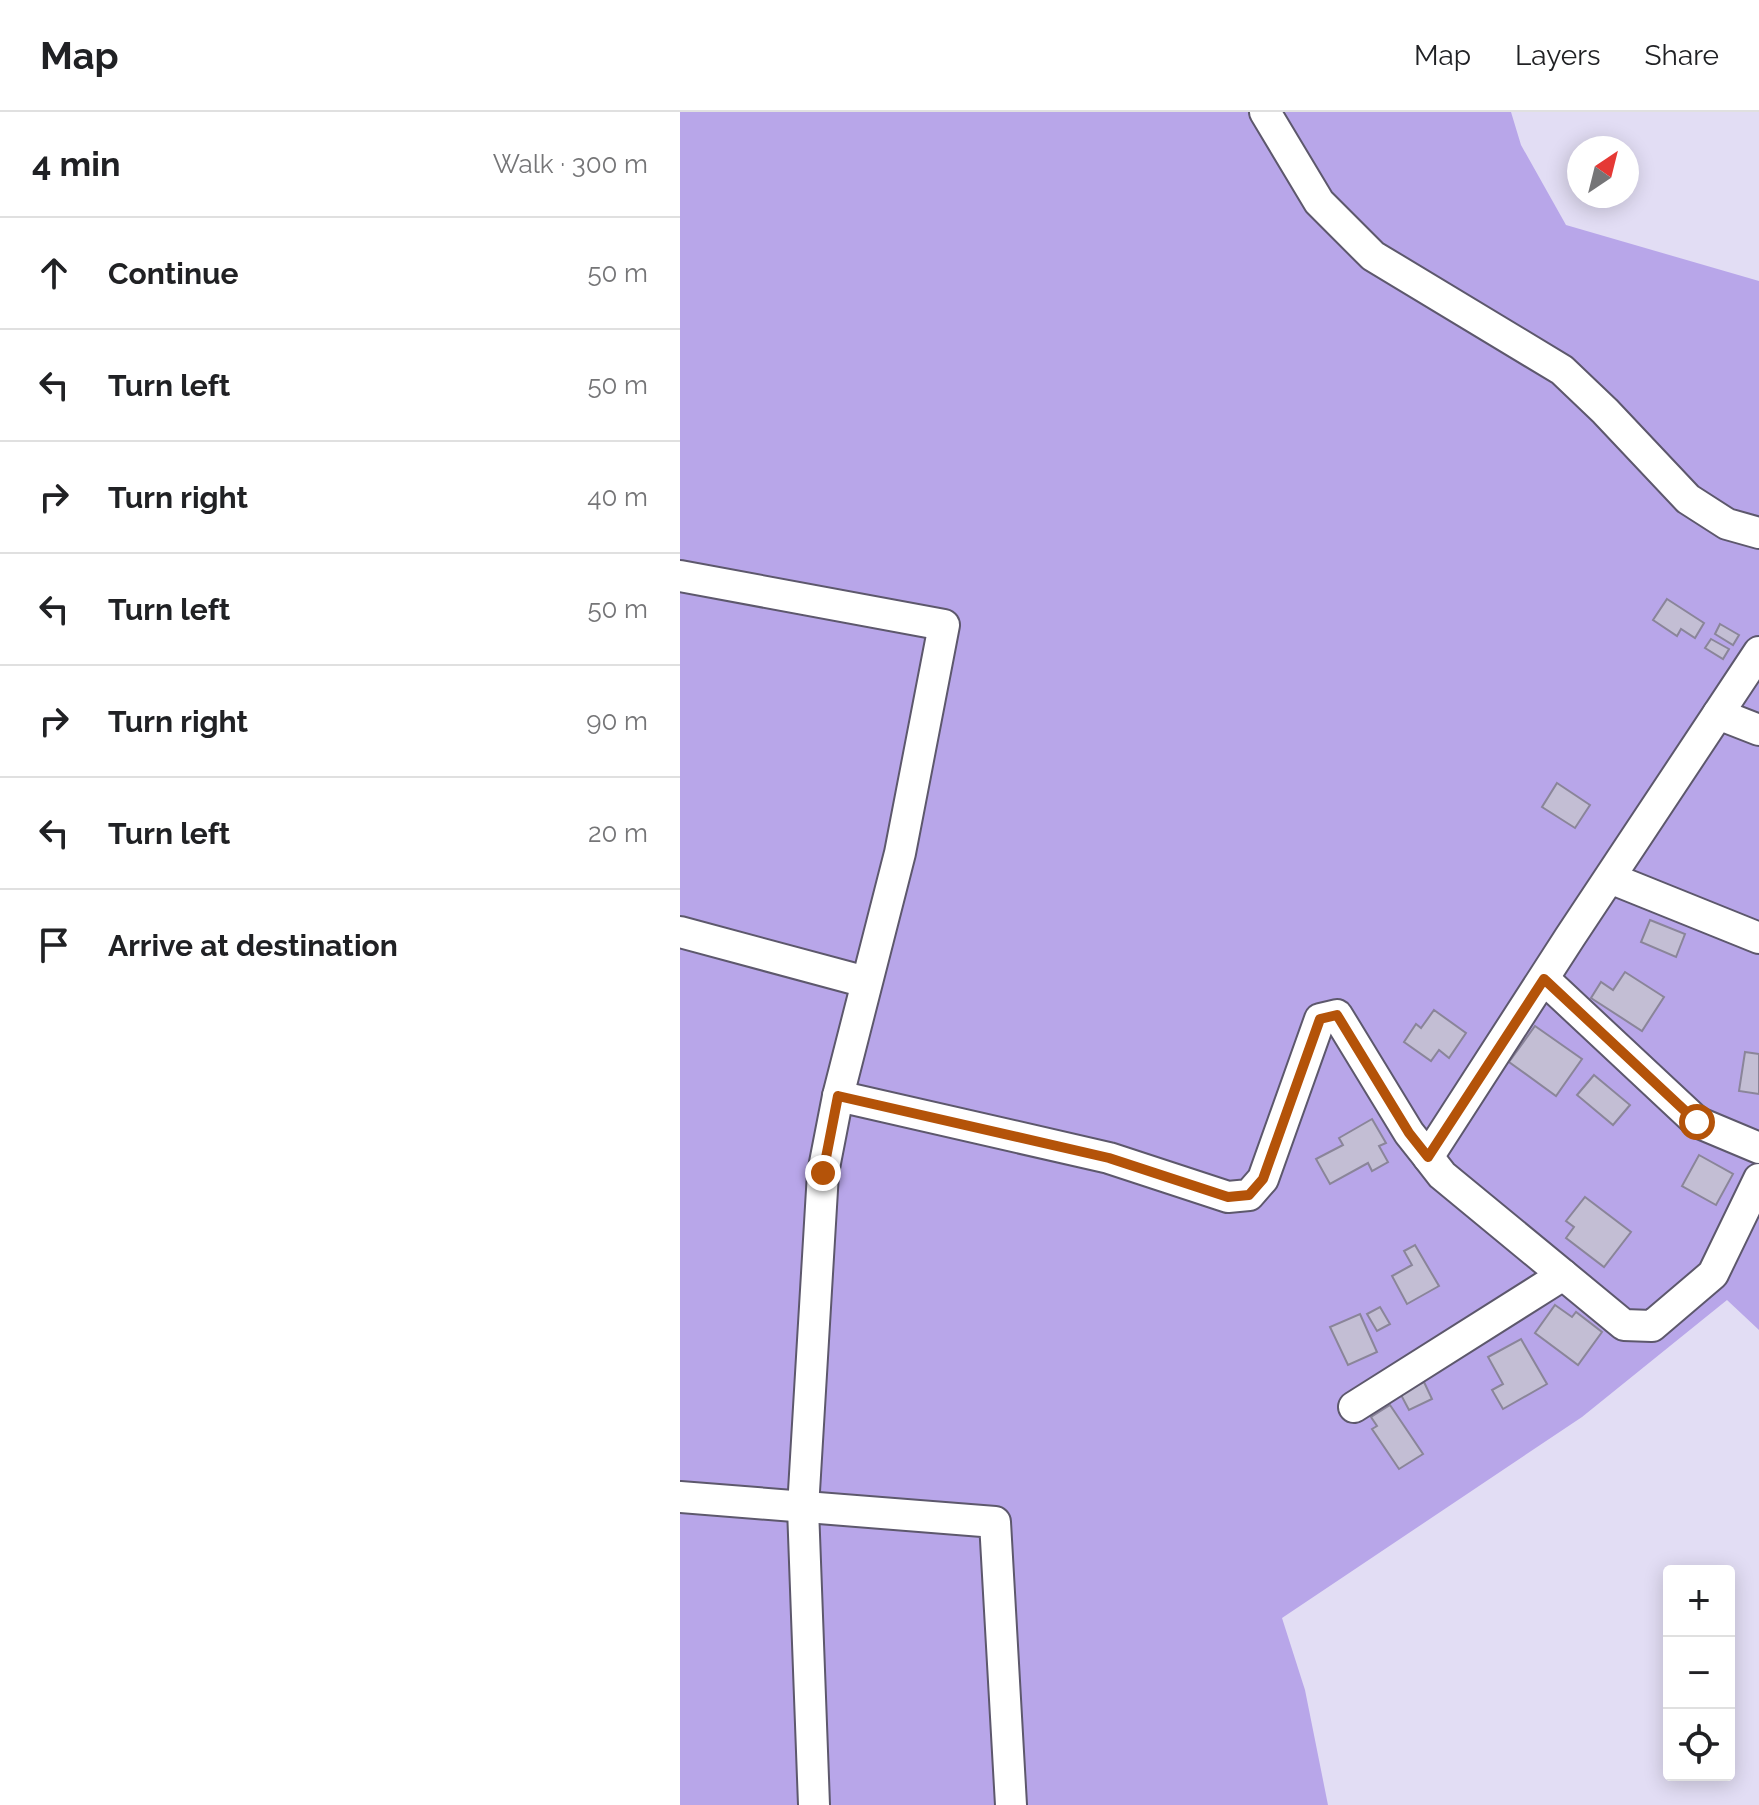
<!DOCTYPE html>
<meta charset="utf-8">
<style>
body{margin:0;font-family:Raleway,sans-serif;background:#f6f6f6;color:#202124}
.controls{position:absolute;right:24px;bottom:24px;display:grid;overflow:hidden;border-radius:8px;box-shadow:0 4px 20px #0003}
.controls button{width:72px;height:72px;display:grid;place-items:center;padding:0;border:0;border-bottom:2px solid #e0e0e0;background:#fff;color:#202124;font:40px sans-serif}
.compass{position:absolute;left:887px;top:24px;width:72px;height:72px;border-radius:50%;background:#fff;box-shadow:0 4px 20px #0003;rotate:35deg}
.stop{position:absolute;width:24px;height:24px;margin:-18px;border:6px solid #b45309;border-radius:50%;background:#fff}
.stop.end{background:#b45309;border-color:#fff;box-shadow:0 2px 8px #0008}
.list{margin:0;padding:0;list-style:none}
h2{display:flex;justify-content:space-between;align-items:center;height:104px;margin:0;padding:0 32px;font-size:34px}
h2 small{font-size:26px;font-weight:400;color:#757577}
.list li{display:grid;grid-template-columns:52px 1fr auto;gap:24px;align-items:center;box-sizing:border-box;height:112px;padding:0 32px;border-top:2px solid #e0e0e0}
.list b{display:block;font-size:30px;white-space:nowrap}
.list em{font-size:26px;font-style:normal;color:#757577}
.icon{flex:none;width:44px;height:44px;fill:none;stroke:currentColor;stroke-width:2;stroke-linecap:round;stroke-linejoin:round}
.map{position:relative;flex:none;width:1079px;height:1693px;overflow:hidden}
header{display:flex;align-items:center;gap:48px;box-sizing:border-box;height:112px;padding:0 40px;background:#fff;border-bottom:2px solid #e0e0e0}
header strong{font-size:38px}
nav{display:flex;gap:44px;margin-inline-start:auto;font-size:28px}
main{display:flex}
aside{flex:1;background:#fff}
.map>svg:first-child{display:block}
.forest{fill:#b8a6e9}
.building{fill:#c3bed4;stroke:#8a8599;stroke-width:2}
.lines{fill:none;stroke-linecap:round;stroke-linejoin:round}
.minor-casing{stroke:#5d586c;stroke-width:34}
.minor{stroke:#fff;stroke-width:30}
.route{stroke:#b45309;stroke-width:10}
</style>
<header>
<strong>Map</strong>
<nav><a>Map</a><a>Layers</a><a>Share</a></nav>
</header>
<main>
<aside>
<h2>4 min<small>Walk · 300 m</small></h2>
<ul class="list">
<li><svg class="icon" aria-label="ahead" viewBox="0 0 24 24"><path d="M12 20V5M6 11l6-6 6 6"/></svg><div><b>Continue</b></div><em>50 m</em></li>
<li><svg class="icon" aria-label="left" viewBox="0 0 24 24"><path d="M17 20v-9H6M10 6l-5 5 5 5"/></svg><div><b>Turn left</b></div><em>50 m</em></li>
<li><svg class="icon" aria-label="right" viewBox="0 0 24 24"><path d="M7 20v-9h11M14 6l5 5-5 5"/></svg><div><b>Turn right</b></div><em>40 m</em></li>
<li><svg class="icon" aria-label="left" viewBox="0 0 24 24"><path d="M17 20v-9H6M10 6l-5 5 5 5"/></svg><div><b>Turn left</b></div><em>50 m</em></li>
<li><svg class="icon" aria-label="right" viewBox="0 0 24 24"><path d="M7 20v-9h11M14 6l5 5-5 5"/></svg><div><b>Turn right</b></div><em>90 m</em></li>
<li><svg class="icon" aria-label="left" viewBox="0 0 24 24"><path d="M17 20v-9H6M10 6l-5 5 5 5"/></svg><div><b>Turn left</b></div><em>20 m</em></li>
<li><svg class="icon" aria-label="arrive" viewBox="0 0 24 24"><path d="M6 21V4h12l-3 4 3 4H6"/></svg><div><b>Arrive at destination</b></div></li>
</ul>
</aside>
<div class="map">
<svg width="1079" height="1693" viewBox="0 0 1079 1693">
<rect width="100%" height="100%" fill="#e2ddf4"/>
<!-- forest -->
<polygon class="forest" points="0,0 831,0 841,33 886,113 1079,169 1079,1218 1047,1188 902,1305 602,1506 625,1578 648,1693 0,1693"/>
<!-- building -->
<g class="building">
<polygon points="987,487 1024,511 1015,526 1001,517 997,524 973,508"/>
<polygon points="1040,512 1059,523 1053,533 1035,522"/>
<polygon points="1031,527 1049,537 1043,547 1025,536"/>
<polygon points="877,671 910,693 895,716 862,695"/>
<polygon points="970,808 1005,822 996,845 961,830"/>
<polygon points="945,860 984,885 962,919 911,886 921,870 933,878"/>
<polygon points="754,898 786,921 769,946 759,938 751,949 724,930 736,912 741,916"/>
<polygon points="855,914 902,947 876,984 829,950"/>
<polygon points="1065,940 1079,942 1079,982 1059,979"/>
<polygon points="914,963 950,993 933,1013 897,983"/>
<polygon points="692,1007 706,1031 699,1034 708,1050 692,1059 688,1051 650,1072 636,1047 663,1033 659,1026"/>
<polygon points="1019,1043 1053,1062 1036,1093 1002,1074"/>
<polygon points="905,1085 951,1120 924,1155 886,1126 894,1115 886,1109"/>
<polygon points="735,1133 759,1174 727,1192 712,1164 732,1153 724,1139"/>
<polygon points="875,1193 892,1205 896,1200 922,1220 898,1253 855,1221"/>
<polygon points="700,1195 710,1212 697,1219 687,1202"/>
<polygon points="680,1202 697,1240 668,1253 650,1215"/>
<polygon points="841,1227 867,1272 823,1297 812,1278 823,1272 808,1245"/>
<polygon points="744,1270 752,1287 729,1298 720,1281"/>
<polygon points="710,1293 743,1342 719,1357 692,1317 697,1314 691,1305"/>
</g>
<g class="lines">
<defs>
<g id="minor">
<polyline points="585,0 639,90 693,144 882,258 925,299 1008,387 1047,412 1079,421"/>
<polyline points="0,464 264,513 220,741 158,984 143,1061 123,1396 134,1693"/>
<polyline points="1038,602 1079,618"/>
<polyline points="930,766 1079,826"/>
<polyline points="0,820 186,870"/>
<polyline points="864,867 1017,1010 1079,1036"/>
<polyline points="158,984 429,1046 548,1085 569,1083 583,1067 640,907 657,903 729,1021 748,1045 890,825 1079,540"/>
<polyline points="748,1045 762,1063 944,1213 972,1214 1033,1162 1079,1067"/>
<polyline points="674,1295 883,1163"/>
<polyline points="0,1385 315,1410 331,1693"/>
</g>
</defs>
<!-- minor casing -->
<use href="#minor" class="minor-casing"/>
<!-- minor -->
<use href="#minor" class="minor"/>
</g>
<g class="lines">
<!-- route -->
<polyline class="route" points="143,1061 158,984 429,1046 548,1085 569,1083 583,1067 640,907 657,903 729,1021 748,1045 864,867 1017,1010"/>
</g>
</svg>
<div class="controls">
<button>+</button>
<button>−</button>
<button><svg class="icon" aria-label="locate" viewBox="0 0 24 24"><circle cx="12" cy="12" r="6"/><path d="M12 2v4M12 18v4M2 12h4M18 12h4"/></svg></button>
</div>
<svg class="compass" viewBox="-18 -18 36 36"><path d="M0-13l5 13h-10z" fill="#e53935"/><path d="M0 13l5-13h-10z" fill="#757577"/></svg>
<div class="stop" style="left:1017px;top:1010px"></div>
<div class="stop end" style="left:143px;top:1061px"></div>
</div>
</main>
